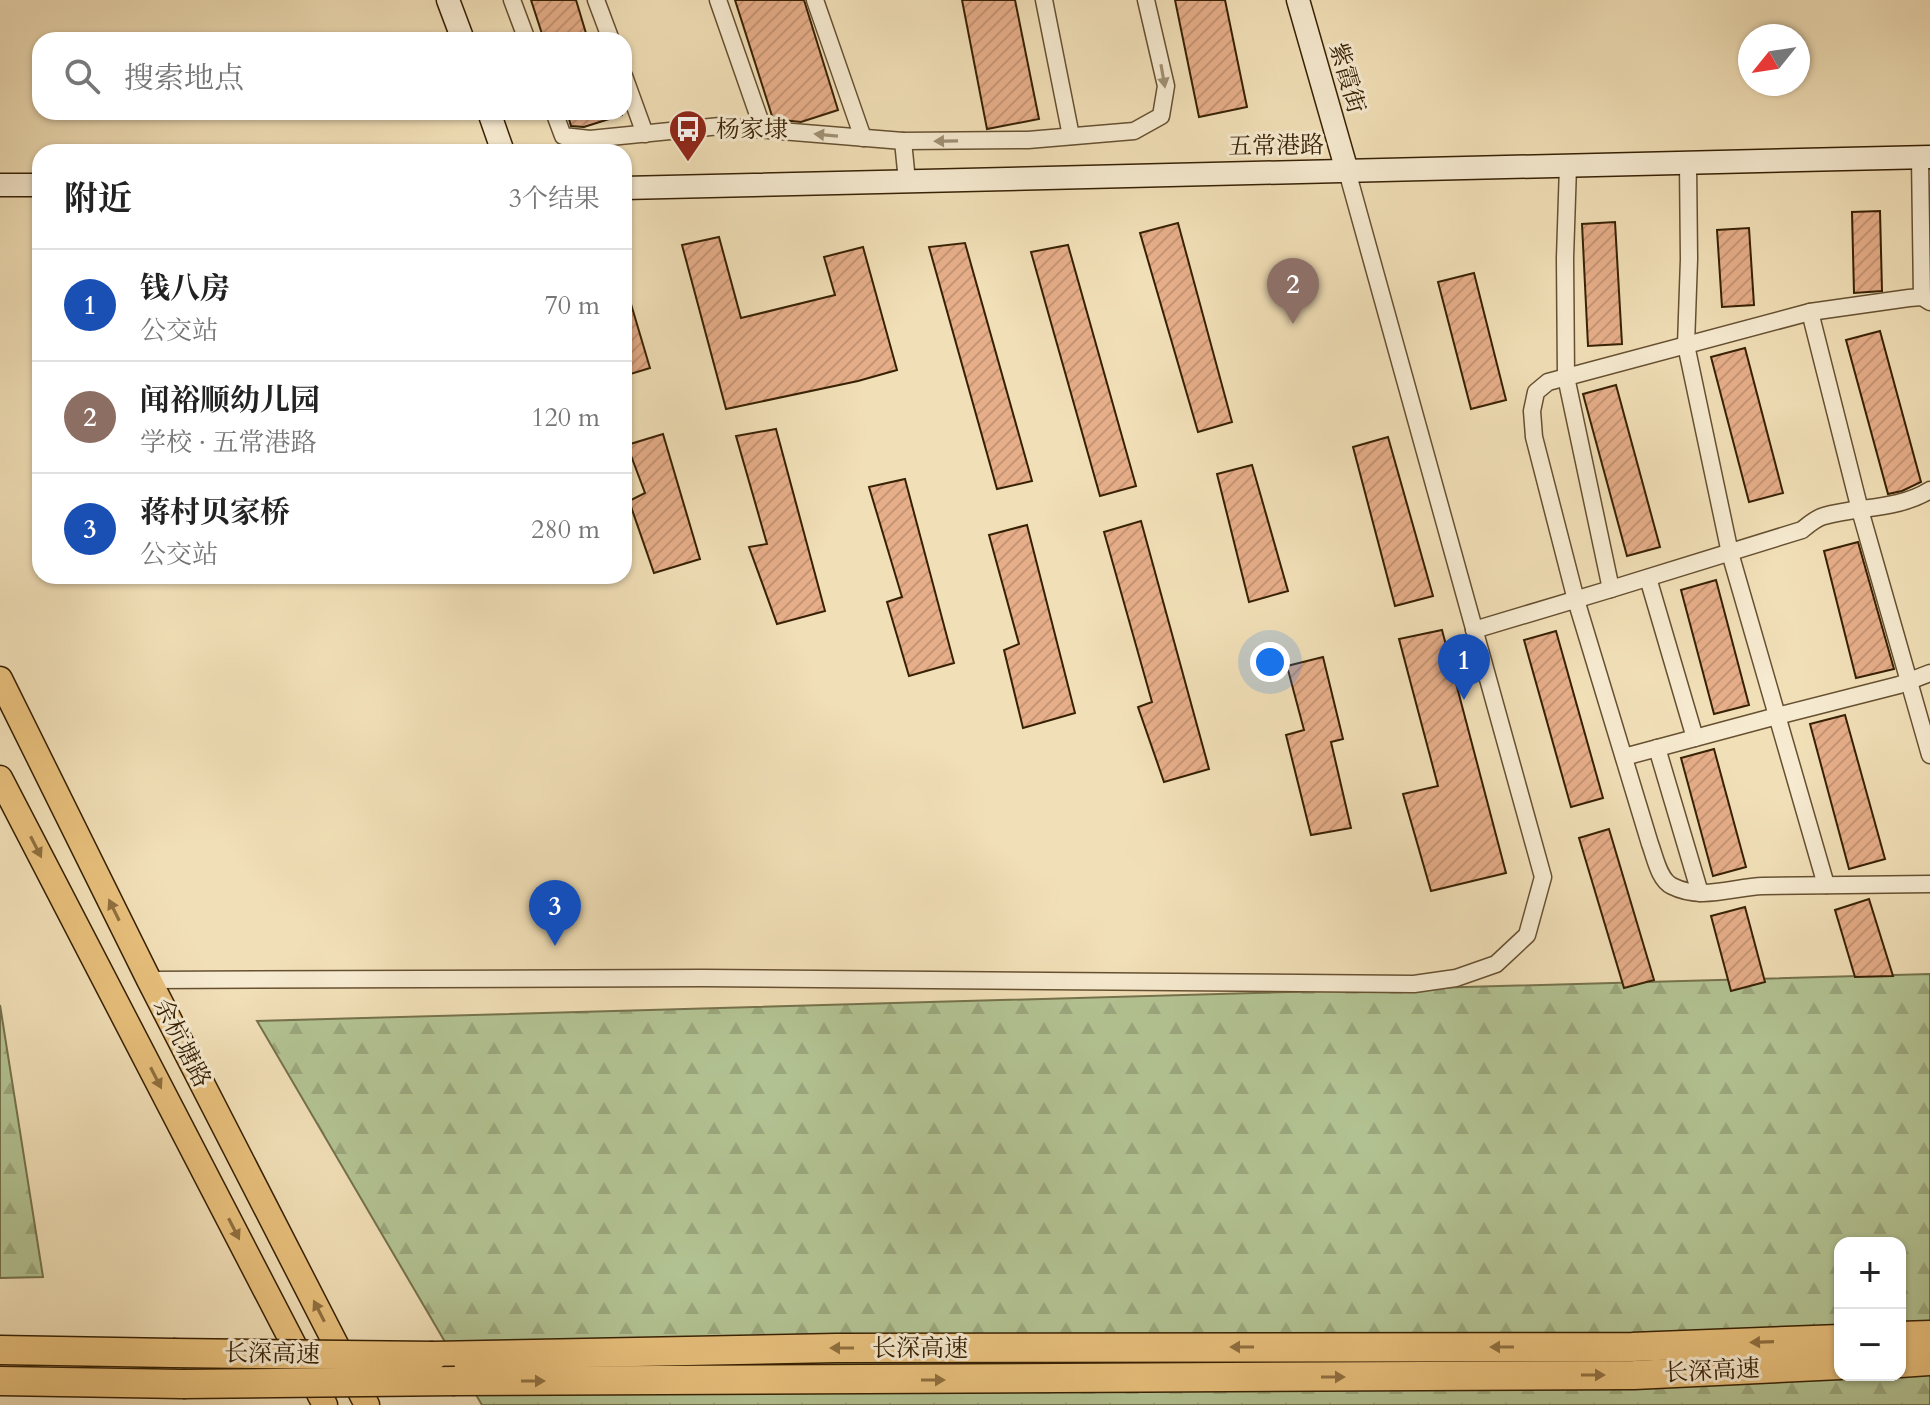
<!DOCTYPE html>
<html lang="zh">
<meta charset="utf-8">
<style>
body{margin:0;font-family:Cardo,"Noto Serif SC",serif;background:#f6f6f6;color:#222}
.controls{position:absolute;right:24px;bottom:24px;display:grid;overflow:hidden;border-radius:16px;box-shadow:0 2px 6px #0004}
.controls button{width:72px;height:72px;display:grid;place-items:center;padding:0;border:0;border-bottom:2px solid #e0e0e0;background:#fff;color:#222;font:40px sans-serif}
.compass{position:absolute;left:1738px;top:24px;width:72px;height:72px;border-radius:50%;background:#fff;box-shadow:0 2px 6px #0004;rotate:240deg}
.you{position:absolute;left:1270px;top:662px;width:28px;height:28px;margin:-20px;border:6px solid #fff;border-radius:50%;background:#1a73e8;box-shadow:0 0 0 12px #1a73e833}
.badge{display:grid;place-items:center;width:52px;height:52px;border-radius:50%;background:#d93025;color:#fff;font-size:26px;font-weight:700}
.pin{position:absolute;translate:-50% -66px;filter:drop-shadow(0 2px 4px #0008)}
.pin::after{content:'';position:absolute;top:42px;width:28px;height:24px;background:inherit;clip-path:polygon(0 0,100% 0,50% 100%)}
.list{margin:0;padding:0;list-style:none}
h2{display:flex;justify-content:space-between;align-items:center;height:104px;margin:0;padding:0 32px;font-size:34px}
h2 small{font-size:26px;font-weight:400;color:#767676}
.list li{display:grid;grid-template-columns:52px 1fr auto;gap:24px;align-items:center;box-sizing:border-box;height:112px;padding:0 32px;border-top:2px solid #e0e0e0}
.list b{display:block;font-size:30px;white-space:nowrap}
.list p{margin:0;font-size:26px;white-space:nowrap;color:#767676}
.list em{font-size:26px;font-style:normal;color:#767676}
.icon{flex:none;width:44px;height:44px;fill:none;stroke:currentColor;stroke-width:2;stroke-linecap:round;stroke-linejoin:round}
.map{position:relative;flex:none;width:1930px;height:1405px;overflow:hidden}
.search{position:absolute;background:#fff;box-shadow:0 2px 6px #0004;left:32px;top:32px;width:600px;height:88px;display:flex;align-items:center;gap:20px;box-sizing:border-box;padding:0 28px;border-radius:24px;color:#767676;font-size:30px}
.panel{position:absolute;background:#fff;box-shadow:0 2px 6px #0004;left:32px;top:144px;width:600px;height:440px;border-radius:24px}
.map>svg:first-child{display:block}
.forest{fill:url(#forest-firs);stroke:#75724c;stroke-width:2;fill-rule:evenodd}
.building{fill:url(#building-hatch);stroke:#372104;stroke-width:2}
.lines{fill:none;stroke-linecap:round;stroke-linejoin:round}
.street-casing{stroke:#665031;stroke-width:19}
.secondary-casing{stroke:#372104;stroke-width:25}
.primary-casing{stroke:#372104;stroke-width:27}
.highway-casing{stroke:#372104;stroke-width:31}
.street{stroke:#f6ead0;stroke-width:16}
.secondary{stroke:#f6ead0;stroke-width:22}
.primary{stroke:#e8c07c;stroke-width:24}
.highway{stroke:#e8c07c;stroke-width:28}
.highway-bridge-casing{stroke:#372104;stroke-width:31;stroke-linecap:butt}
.highway-bridge{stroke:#e8c07c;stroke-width:28}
.oneway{fill:#a09074}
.oneway2{fill:#907040}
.labels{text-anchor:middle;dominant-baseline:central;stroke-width:6;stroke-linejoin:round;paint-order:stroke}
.street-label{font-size:24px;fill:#372104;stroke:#f6ead0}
.poi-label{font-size:24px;fill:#372104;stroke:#f6ead0;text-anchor:start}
</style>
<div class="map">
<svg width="1930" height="1405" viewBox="0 0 1930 1405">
<defs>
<pattern id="forest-firs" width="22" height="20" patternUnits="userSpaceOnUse" patternTransform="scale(2)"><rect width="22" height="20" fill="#b3c393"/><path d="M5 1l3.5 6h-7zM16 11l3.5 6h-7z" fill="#9ba77d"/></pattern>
<pattern id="building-hatch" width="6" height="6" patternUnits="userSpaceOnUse" patternTransform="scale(2)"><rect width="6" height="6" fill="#e6ae89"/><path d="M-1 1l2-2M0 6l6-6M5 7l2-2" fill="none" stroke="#c69575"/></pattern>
</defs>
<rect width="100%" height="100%" fill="#f1dfb7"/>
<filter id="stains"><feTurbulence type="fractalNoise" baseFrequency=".0025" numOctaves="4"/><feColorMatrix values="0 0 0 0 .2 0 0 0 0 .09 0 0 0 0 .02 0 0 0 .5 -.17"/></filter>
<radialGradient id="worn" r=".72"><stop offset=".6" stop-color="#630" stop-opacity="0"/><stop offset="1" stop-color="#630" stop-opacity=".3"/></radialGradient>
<!-- forest -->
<g class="forest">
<path d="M 1930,974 L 1930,1405 L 482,1405 L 257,1021 ZM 1840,1243 L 1900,1243 L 1900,1375 L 1840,1375 Z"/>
<polygon points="0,1005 43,1277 0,1278"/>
</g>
<!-- building -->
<g class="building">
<polygon points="531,0 576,0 588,40 544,40"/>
<polygon points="735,0 804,0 838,110 801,122 773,119"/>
<polygon points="962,0 1015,0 1039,119 987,129"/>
<polygon points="1175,0 1225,0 1247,107 1199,117"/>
<polygon points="567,112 622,112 622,115 584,127 571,126"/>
<polygon points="1880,211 1882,291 1854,293 1852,212"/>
<polygon points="1615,222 1622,344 1588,346 1582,224"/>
<polygon points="1178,223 1232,422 1198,432 1140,233"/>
<polygon points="1749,228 1754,305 1722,307 1717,230"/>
<polygon points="719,237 741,318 835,295 824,257 863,247 897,370 858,381 726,409 682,245"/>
<polygon points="965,243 1032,481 997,489 929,247"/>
<polygon points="1068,245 1136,486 1100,496 1031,252"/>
<polygon points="1474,273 1506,400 1471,409 1438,282"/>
<polygon points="624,294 628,294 650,368 624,376"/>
<polygon points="1880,331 1921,482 1902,491 1888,494 1846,340"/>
<polygon points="1745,348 1783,493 1749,502 1711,357"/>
<polygon points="1616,385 1660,547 1627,556 1583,394"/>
<polygon points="776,429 825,611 777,624 749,547 767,544 736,436"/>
<polygon points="663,434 700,559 654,573 629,501 645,493 627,445"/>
<polygon points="1388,437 1433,596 1395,606 1353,447"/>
<polygon points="1252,465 1288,591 1249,602 1217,474"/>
<polygon points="905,479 954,663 909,676 887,602 902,597 869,487"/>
<polygon points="1141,521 1209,769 1164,782 1138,707 1152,702 1104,532"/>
<polygon points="1027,525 1075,713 1023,728 1004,650 1019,644 989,535"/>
<polygon points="1858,542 1894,669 1856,678 1824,551"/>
<polygon points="1716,580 1749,705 1714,714 1681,590"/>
<polygon points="1442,630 1506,873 1431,891 1403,794 1438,786 1399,639"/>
<polygon points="1556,631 1603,798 1571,807 1524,640"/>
<polygon points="1323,657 1343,739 1331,742 1351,828 1311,835 1286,735 1304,730 1287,666"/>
<polygon points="1845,715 1885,859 1849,869 1810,724"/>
<polygon points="1714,749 1746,867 1713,876 1681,758"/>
<polygon points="1609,829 1654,980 1624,988 1579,838"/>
<polygon points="1869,899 1893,976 1855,977 1835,910"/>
<polygon points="1745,907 1765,982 1731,991 1711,916"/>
</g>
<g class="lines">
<defs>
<g id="street">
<polyline points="512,0 527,40"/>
<polyline points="596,0 611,40"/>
<polyline points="718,0 763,129"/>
<polyline points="815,0 863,138"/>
<polyline points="1044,0 1071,136"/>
<polyline points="624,76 645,134"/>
<polyline points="554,112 563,136 590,139 720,126 903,141 1028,140 1134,131 1161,116 1166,86 1146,0"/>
<polyline points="903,141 907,181"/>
<polyline points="1920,157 1922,297"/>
<polyline points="1688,163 1689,259 1686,345 1730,553 1826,885"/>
<polyline points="1568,166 1565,258 1566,377 1611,589"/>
<path d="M 1930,302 L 1922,297 L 1909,298 L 1810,312 L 1548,382 L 1536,392 L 1532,411 L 1534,437 L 1576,600 L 1650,844 C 1655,857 1659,880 1672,886 C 1701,901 1733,887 1763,886 C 1819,885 1874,885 1930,884"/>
<polyline points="1810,312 1860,510 1930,755"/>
<polyline points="1648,578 1695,738"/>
<path d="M 1474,630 L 1611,589 L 1802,530 C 1808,525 1816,518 1824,516 C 1859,506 1898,510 1930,490"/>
<polyline points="1657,748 1700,893"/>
<polyline points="1624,757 1777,716 1899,685 1930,673"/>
<polyline points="149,980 703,978 1414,984 1456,978 1496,964 1527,935 1543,877 1347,171"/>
</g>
<g id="secondary">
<polyline points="448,0 463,40"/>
<polyline points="1298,0 1347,171"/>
<polyline points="489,112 503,152"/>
<polyline points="0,185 40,185"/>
<polyline points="624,188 1930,157"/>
</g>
<g id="primary">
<polyline points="0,679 149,980 367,1405"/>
<polyline points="0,778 325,1405"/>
</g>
<g id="highway">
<polyline points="1900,1336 1930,1335"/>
<polyline points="0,1350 173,1353"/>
<polyline points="433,1356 836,1348 1632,1347 1840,1339"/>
<polyline points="1900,1363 1930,1361"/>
<polyline points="0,1381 183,1384"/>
<polyline points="455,1381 1634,1375 1840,1365"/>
</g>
</defs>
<!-- street casing -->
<use href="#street" class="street-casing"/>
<!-- secondary casing -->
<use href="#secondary" class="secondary-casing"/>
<!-- primary casing -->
<use href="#primary" class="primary-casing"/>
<!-- highway casing -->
<use href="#highway" class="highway-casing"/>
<!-- street -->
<use href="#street" class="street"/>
<!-- secondary -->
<use href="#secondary" class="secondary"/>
<!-- primary -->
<use href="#primary" class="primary"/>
<!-- highway -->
<use href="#highway" class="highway"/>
<defs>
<g id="highway-bridge">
<polyline points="173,1353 433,1356"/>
<polyline points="183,1384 455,1381"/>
</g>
</defs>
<!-- highway-bridge casing -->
<use href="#highway-bridge" class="highway-bridge-casing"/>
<!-- highway-bridge -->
<use href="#highway-bridge" class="highway-bridge"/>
</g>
<!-- one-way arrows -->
<defs><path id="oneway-solid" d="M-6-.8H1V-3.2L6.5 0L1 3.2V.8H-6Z" transform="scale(2)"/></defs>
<g class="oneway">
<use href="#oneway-solid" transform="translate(1163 76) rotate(80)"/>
<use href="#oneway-solid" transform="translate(826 135) rotate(-175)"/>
<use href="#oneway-solid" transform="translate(946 141) rotate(179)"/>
</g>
<g class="oneway2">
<use href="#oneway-solid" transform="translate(36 847) rotate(63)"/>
<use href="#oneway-solid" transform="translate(114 910) rotate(-116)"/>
<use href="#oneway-solid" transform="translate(156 1078) rotate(63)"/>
<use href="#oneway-solid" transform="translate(234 1229) rotate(63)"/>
<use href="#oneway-solid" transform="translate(319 1311) rotate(-117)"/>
<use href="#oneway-solid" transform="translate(1762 1342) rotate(178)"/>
<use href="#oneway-solid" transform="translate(1242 1347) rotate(180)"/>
<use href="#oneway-solid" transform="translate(1502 1347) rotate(180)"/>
<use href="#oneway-solid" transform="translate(842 1348) rotate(180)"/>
<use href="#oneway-solid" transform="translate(1593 1375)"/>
<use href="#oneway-solid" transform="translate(1333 1377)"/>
<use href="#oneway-solid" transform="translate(933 1380)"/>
<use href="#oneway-solid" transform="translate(533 1381)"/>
</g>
<!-- icons -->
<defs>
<symbol id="bus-pin" viewBox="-11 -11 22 30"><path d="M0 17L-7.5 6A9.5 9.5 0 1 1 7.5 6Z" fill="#8f2418" stroke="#f6ead0"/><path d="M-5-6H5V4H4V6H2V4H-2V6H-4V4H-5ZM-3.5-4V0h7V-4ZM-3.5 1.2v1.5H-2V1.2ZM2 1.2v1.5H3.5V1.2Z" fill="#fff"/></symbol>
</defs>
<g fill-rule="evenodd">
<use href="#bus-pin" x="666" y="107" width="44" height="60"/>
</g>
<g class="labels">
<!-- street labels -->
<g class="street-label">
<text transform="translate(1347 78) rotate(74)">紫霞街</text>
<text transform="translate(1276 146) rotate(-1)">五常港路</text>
<text transform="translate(182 1043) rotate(63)">余杭塘路</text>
<text x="920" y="1348">长深高速</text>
<text transform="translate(272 1354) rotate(1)">长深高速</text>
<text transform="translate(1712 1371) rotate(-3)">长深高速</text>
</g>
<!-- poi labels -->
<g class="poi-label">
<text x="716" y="129">杨家埭</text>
</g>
</g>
<rect width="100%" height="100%" filter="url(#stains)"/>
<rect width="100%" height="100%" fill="url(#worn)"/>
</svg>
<div class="controls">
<button>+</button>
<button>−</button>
</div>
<svg class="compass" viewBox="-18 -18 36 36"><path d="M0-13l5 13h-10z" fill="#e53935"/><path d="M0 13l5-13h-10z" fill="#767676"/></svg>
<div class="you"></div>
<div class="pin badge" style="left:1464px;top:700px;background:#1a4fb4">1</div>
<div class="pin badge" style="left:1293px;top:324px;background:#8d6e63">2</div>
<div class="pin badge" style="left:555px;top:946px;background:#1a4fb4">3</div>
<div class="search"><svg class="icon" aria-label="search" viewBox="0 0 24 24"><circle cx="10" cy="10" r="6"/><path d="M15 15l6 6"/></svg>搜索地点</div>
<section class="panel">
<h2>附近<small>3个结果</small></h2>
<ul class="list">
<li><span class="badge" style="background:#1a4fb4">1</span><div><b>钱八房</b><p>公交站</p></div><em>70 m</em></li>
<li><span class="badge" style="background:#8d6e63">2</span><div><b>闻裕顺幼儿园</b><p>学校 · 五常港路</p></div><em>120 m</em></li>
<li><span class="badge" style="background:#1a4fb4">3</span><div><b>蒋村贝家桥</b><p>公交站</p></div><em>280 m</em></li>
</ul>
</section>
</div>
